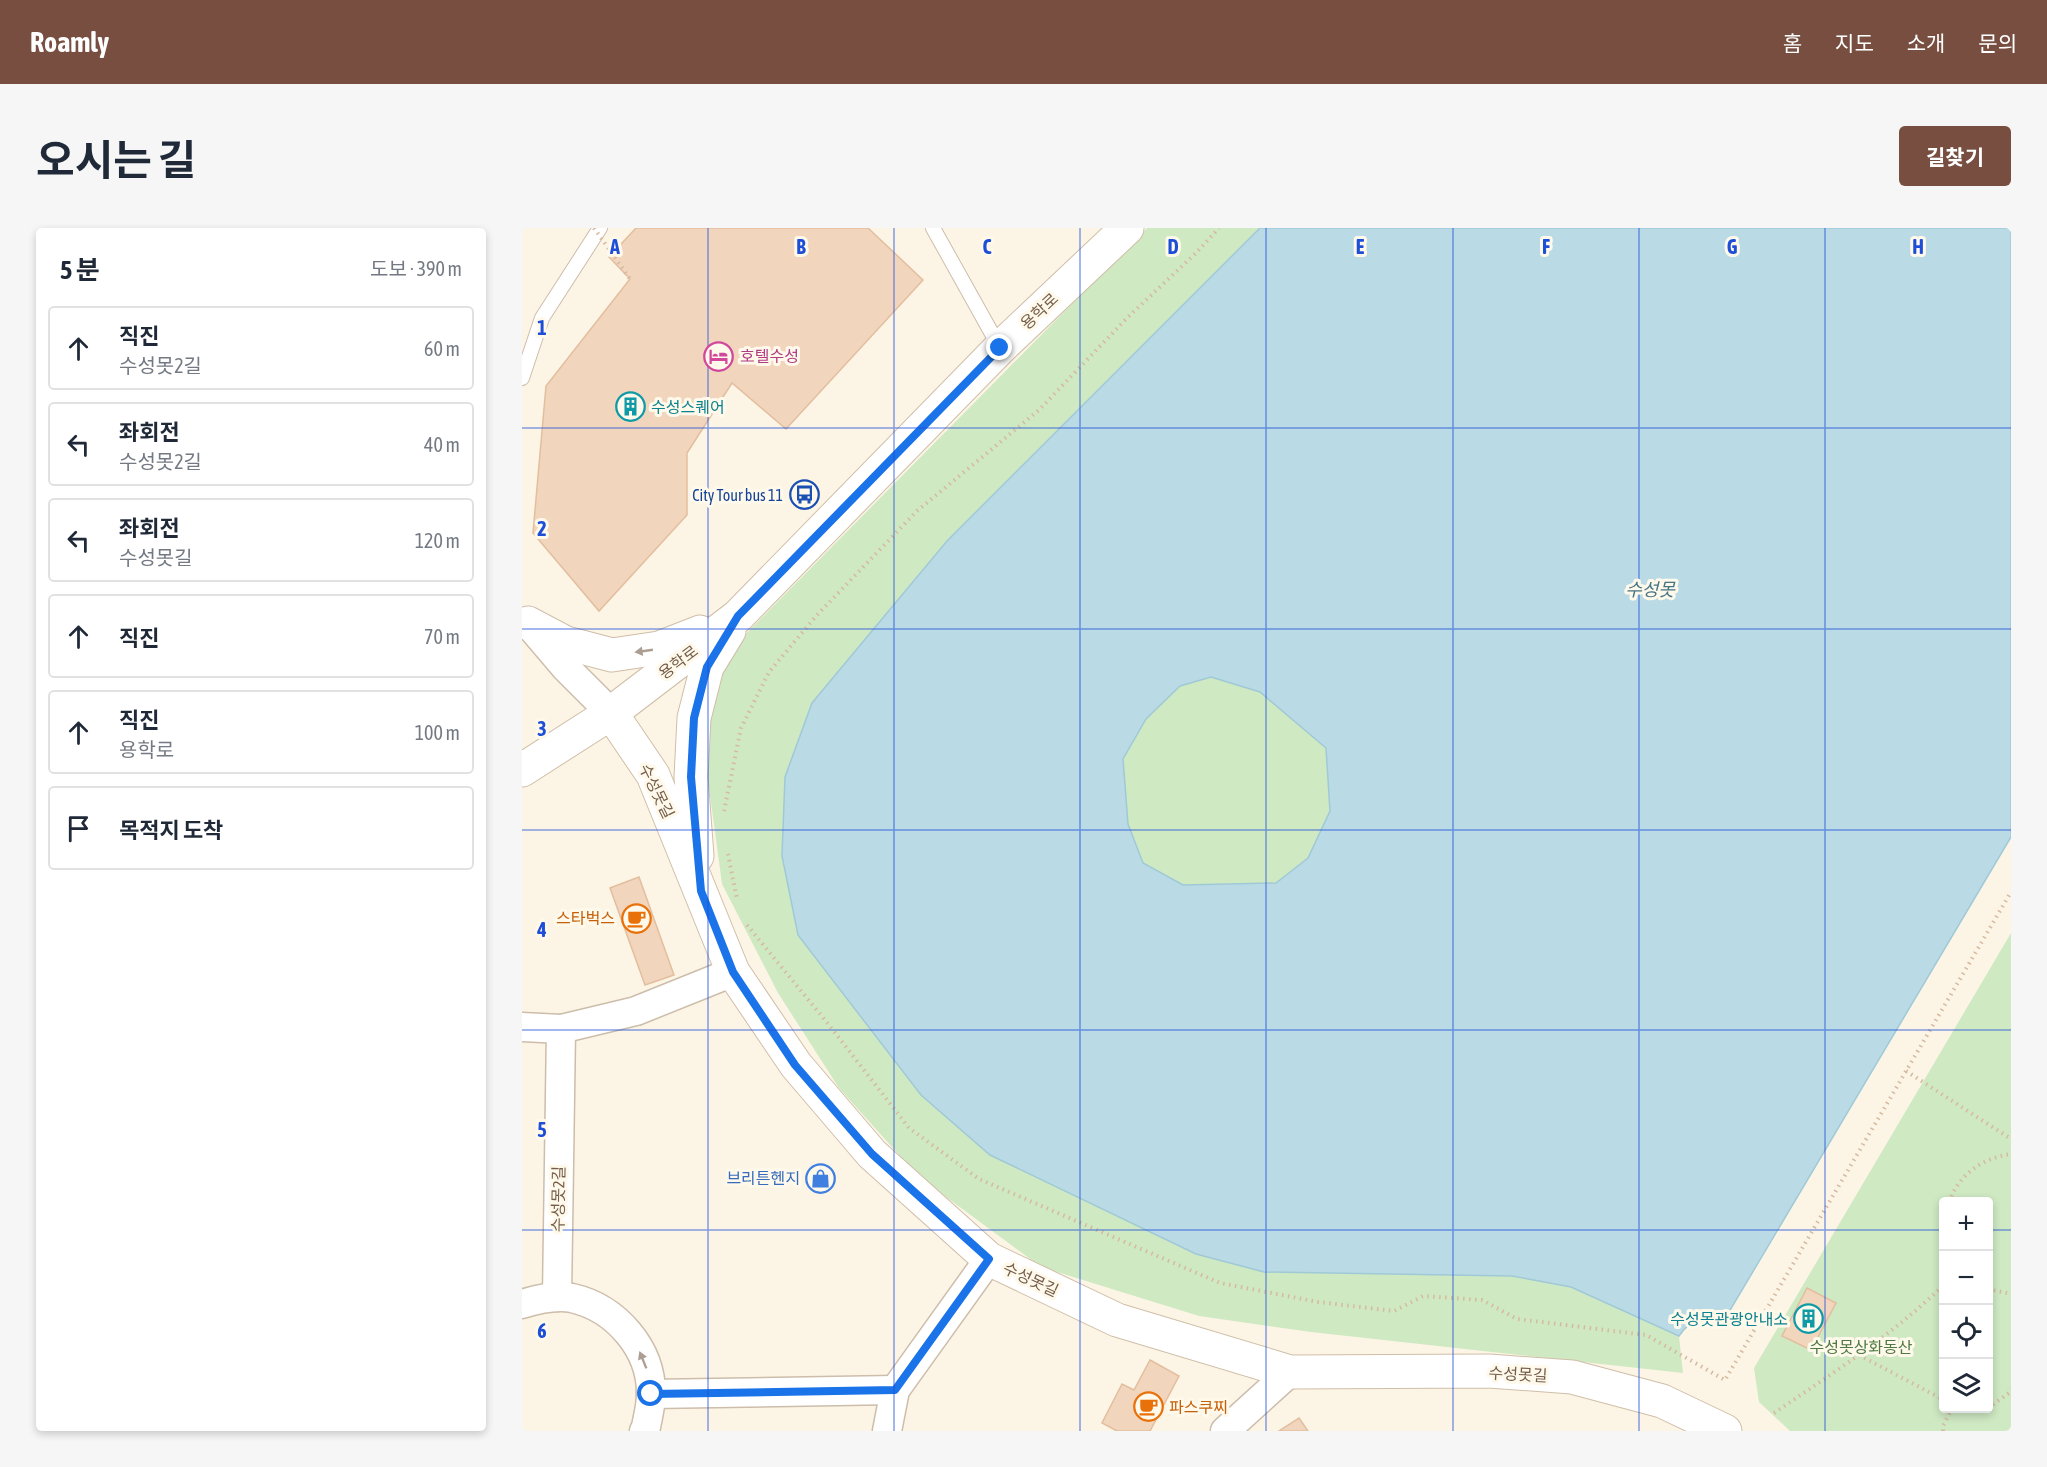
<!DOCTYPE html>
<html lang="ko">
<meta charset="utf-8">
<style>
body{margin:0;font-family:"Asap Condensed","Noto Sans KR",sans-serif;background:#f6f6f7;color:#1f2937}
.controls{position:absolute;right:18px;bottom:18px;display:grid;overflow:hidden;border-radius:6px;box-shadow:0 3px 9px #0003}
.controls button{width:54px;height:54px;display:grid;place-items:center;padding:0;border:0;border-bottom:2px solid #e0e1e3;background:#fff;color:#1f2937;font:30px sans-serif}
.stop{position:absolute;width:18px;height:18px;margin:-14px;border:4px solid #1a73e8;border-radius:50%;background:#fff}
.stop.end{background:#1a73e8;border-color:#fff;box-shadow:0 2px 6px #0008}
.list{margin:0;padding:0;list-style:none}
h2{display:flex;justify-content:space-between;align-items:center;height:78px;margin:0;padding:0 24px;font-size:26px}
h2 small{font-size:20px;font-weight:400;color:#747a83}
.list li{display:grid;grid-template-columns:39px 1fr auto;gap:18px;align-items:center;box-sizing:border-box;height:84px;margin:0 12px 12px;padding:0 12px;border:2px solid #e0e1e3;border-radius:6px}
.list b{display:block;font-size:22px;white-space:nowrap}
.list p{margin:0;font-size:20px;white-space:nowrap;color:#747a83}
.list em{font-size:20px;font-style:normal;color:#747a83}
.icon{flex:none;width:33px;height:33px;fill:none;stroke:currentColor;stroke-width:2;stroke-linecap:round;stroke-linejoin:round}
.map{position:relative;flex:none;width:1489px;height:1203px;overflow:hidden;border-radius:6px}
header{display:flex;align-items:center;gap:36px;box-sizing:border-box;height:84px;padding:0 30px;background:#774e40;color:#fff}
header strong{font-size:28px}
nav{display:flex;gap:33px;margin-inline-start:auto;font-size:21px}
.intro{display:flex;align-items:center;justify-content:space-between;box-sizing:border-box;height:144px;padding:0 36px}
h1{margin:0;font-size:42px}
.button{padding:15px 27px;border-radius:6px;background:#774e40;color:#fff;font-size:21px;font-weight:700}
main{display:flex;gap:36px;padding:0 36px}
aside{flex:1;background:#fff;border-radius:6px;box-shadow:0 3px 9px #0003}
.map>svg:first-child{display:block}
.green{fill:#cfe9c3;fill-rule:evenodd}
.water{fill:#badbe5;stroke:#a0c9d7;stroke-width:1.5;fill-rule:evenodd}
.building{fill:#f1d6bd;stroke:#e3be9e;stroke-width:1.5}
.lines{fill:none;stroke-linecap:round;stroke-linejoin:round}
.lane-casing{stroke:#cdbdab;stroke-width:16}
.street-casing{stroke:#cdbdab;stroke-width:31}
.secondary-casing{stroke:#d0bea8;stroke-width:35}
.path{stroke:#d6baa0;stroke-width:4;stroke-dasharray:1.5 4.5;stroke-linecap:butt}
.lane{stroke:#fff;stroke-width:14}
.street{stroke:#fff;stroke-width:28}
.secondary{stroke:#fff;stroke-width:33}
.path-bridge{stroke:#d6baa0;stroke-width:4;stroke-dasharray:1.5 4.5;stroke-linecap:butt}
.oneway{fill:#ac9e92}
.route{stroke:#1a73e8;stroke-width:8}
.grid{fill:none;stroke:#1d4ed8;stroke-width:1.5;stroke-opacity:0.55}
.labels{text-anchor:middle;dominant-baseline:central;stroke-width:6;stroke-linejoin:round;paint-order:stroke}
.street-label{font-size:16px;fill:#745d4a;stroke:#fff9eb}
.hotel-label{font-size:16px;fill:#b23c85;stroke:#fff9eb;text-anchor:start}
.culture-label{font-size:16px;fill:#0d838f;stroke:#fff9eb;text-anchor:start}
.transit-label{font-size:16px;fill:#164399;stroke:#fff9eb;text-anchor:end}
.food-label{font-size:16px;fill:#c56008;stroke:#fff9eb;text-anchor:end}
.shop-label{font-size:16px;fill:#366cbe;stroke:#fff9eb;text-anchor:end}
.park-label{font-size:16px;fill:#4e7942;stroke:#fff9eb}
.water-label{font-size:18px;font-style:italic;fill:#457687;stroke:#fff9eb}
.grid-label{font-size:20px;text-anchor:middle;font-weight:bold;fill:#1d4ed8;stroke:#fff9eb;stroke-width:6;stroke-linejoin:round;paint-order:stroke}
</style>
<header>
<strong>Roamly</strong>
<nav><a>홈</a><a>지도</a><a>소개</a><a>문의</a></nav>
</header>
<div class="intro"><h1>오시는 길</h1><a class="button">길찾기</a></div>
<main>
<aside>
<h2>5 분<small>도보 · 390 m</small></h2>
<ul class="list">
<li><svg class="icon" aria-label="ahead" viewBox="0 0 24 24"><path d="M12 20V5M6 11l6-6 6 6"/></svg><div><b>직진</b><p>수성못2길</p></div><em>60 m</em></li>
<li><svg class="icon" aria-label="left" viewBox="0 0 24 24"><path d="M17 20v-9H6M10 6l-5 5 5 5"/></svg><div><b>좌회전</b><p>수성못2길</p></div><em>40 m</em></li>
<li><svg class="icon" aria-label="left" viewBox="0 0 24 24"><path d="M17 20v-9H6M10 6l-5 5 5 5"/></svg><div><b>좌회전</b><p>수성못길</p></div><em>120 m</em></li>
<li><svg class="icon" aria-label="ahead" viewBox="0 0 24 24"><path d="M12 20V5M6 11l6-6 6 6"/></svg><div><b>직진</b></div><em>70 m</em></li>
<li><svg class="icon" aria-label="ahead" viewBox="0 0 24 24"><path d="M12 20V5M6 11l6-6 6 6"/></svg><div><b>직진</b><p>용학로</p></div><em>100 m</em></li>
<li><svg class="icon" aria-label="arrive" viewBox="0 0 24 24"><path d="M6 21V4h12l-3 4 3 4H6"/></svg><div><b>목적지 도착</b></div></li>
</ul>
</aside>
<div class="map">
<svg width="1489" height="1203" viewBox="0 0 1489 1203">
<rect width="100%" height="100%" fill="#fcf5e5"/>
<!-- green -->
<g class="green">
<polygon points="625,0 738,0 425,313 290,475 742,1044 990,1048 1049,1059 1157,1108 1161,1145 789,1104 677,1088 519,1039 397,949 317,860 256,765 200,656 185,545 188,480 200,430"/>
<polygon points="689,449 738,464 804,520 808,583 786,631 754,655 661,657 621,635 606,596 601,531 624,491 658,458"/>
<path d="M 1489,705 L 1489,1203 L 1268,1203 L 1237,1174 L 1232,1140 ZM 1422,974 L 1466,974 L 1466,1180 L 1422,1180 Z"/>
</g>
<!-- water -->
<path class="water" d="M 738,0 L 1489,0 L 1489,609 L 1207,1084 C 1185,1082 1169,1091 1157,1108 L 1049,1059 L 990,1048 L 742,1044 L 674,1026 L 468,927 L 399,867 L 276,707 L 260,628 L 263,549 L 290,475 L 425,313 ZM 689,449 L 738,464 L 804,520 L 808,583 L 786,630 L 754,655 L 661,657 L 621,635 L 606,596 L 601,531 L 624,491 L 658,458 Z"/>
<!-- building -->
<g class="building">
<polygon points="114,0 346,0 401,52 264,201 210,155 165,225 165,287 77,383 11,305 24,158 108,51 87,29"/>
<polygon points="117,649 152,747 123,757 88,660"/>
<polygon points="1285,1060 1314,1075 1289,1122 1260,1108"/>
<polygon points="628,1132 657,1148 628,1203 595,1203 580,1195 600,1156 612,1162"/>
<polygon points="777,1190 786,1203 757,1203"/>
</g>
<g class="lines">
<defs>
<g id="lane">
<polyline points="411,0 478,120"/>
<polyline points="0,150 20,90 78,0"/>
</g>
<g id="street">
<polyline points="9,399 43,439 89,485"/>
<polyline points="0,799 39,801 114,783 211,744"/>
<polyline points="35,1069 39,801"/>
<path d="M 0,1076 C 16,1071 33,1067 50,1070 C 94,1080 130,1121 129,1167 C 129,1177 126,1188 124,1199 L 122,1203"/>
<polyline points="129,1166 373,1162"/>
<polyline points="365,1203 373,1162 467,1031"/>
<polyline points="703,1203 768,1144"/>
</g>
<g id="secondary">
<polyline points="6,395 44,415 90,427 137,420 178,404"/>
<polyline points="89,485 131,547 211,744 274,837 350,926 467,1031 595,1092 768,1144 967,1143 1050,1149 1140,1173 1203,1203"/>
<polyline points="0,542 89,485 216,388 478,120 605,0"/>
<polyline points="175,628 169,549 172,490 185,439 207,403"/>
</g>
</defs>
<!-- lane casing -->
<use href="#lane" class="lane-casing"/>
<!-- street casing -->
<use href="#street" class="street-casing"/>
<!-- secondary casing -->
<use href="#secondary" class="secondary-casing"/>
<!-- path -->
<g class="path">
<polyline points="202,583 219,500 247,444 295,387 395,283 517,182 605,90 674,25 697,0"/>
<polyline points="206,626 215,671"/>
<polyline points="225,697 307,797 387,900 457,951 698,1055 796,1074 872,1083 901,1068 960,1072 995,1091 1124,1107 1203,1152 1489,664"/>
<polyline points="1384,843 1489,911"/>
<path d="M 1427,974 C 1437,946 1461,930 1489,926"/>
<polyline points="1466,1061 1489,1066"/>
<polyline points="1337,1127 1422,1172"/>
<polyline points="1443,1180 1451,1183 1463,1180"/>
<polyline points="1466,1180 1487,1165 1489,1161"/>
<path d="M 1252,1185 C 1311,1145 1370,1107 1422,1057"/>
<polyline points="1421,1203 1421,1198 1430,1180"/>
</g>
<!-- lane -->
<use href="#lane" class="lane"/>
<!-- street -->
<use href="#street" class="street"/>
<!-- secondary -->
<use href="#secondary" class="secondary"/>
<!-- path-bridge -->
<polyline class="path-bridge" points="72,0 108,51"/>
</g>
<!-- one-way arrows -->
<defs><path id="oneway-solid" d="M-6-.8H1V-3.2L6.5 0L1 3.2V.8H-6Z" transform="scale(1.5)"/></defs>
<g class="oneway">
<use href="#oneway-solid" transform="translate(122 423) rotate(172)"/>
<use href="#oneway-solid" transform="translate(121 1132) rotate(-112)"/>
</g>
<g class="lines">
<!-- route -->
<polyline class="route" points="129,1166 373,1162 467,1031 350,926 273,837 211,744 179,663 169,549 172,490 185,439 216,388 478,120"/>
</g>
<!-- grid -->
<path class="grid" d="M 186,0 L 186,1203M 372,0 L 372,1203M 558,0 L 558,1203M 744,0 L 744,1203M 931,0 L 931,1203M 1117,0 L 1117,1203M 1303,0 L 1303,1203M 0,200 L 1489,200M 0,401 L 1489,401M 0,602 L 1489,602M 0,802 L 1489,802M 0,1002 L 1422,1002M 1466,1002 L 1489,1002"/>
<!-- icons -->
<defs>
<symbol id="hotel-ring" viewBox="-11 -11 22 22"><circle r="9.5" fill="#fff9eb" stroke="#d1479c" stroke-width="1.5"/><path d="M-6-4.5h1.5V1H6V5H4.5V3h-9V5H-6ZM-4 0a1.8 1.8 0 1 1 3.6 0ZM.5 0V-2.5h3Q6-2.5 6 0Z" fill="#d1479c"/></symbol>
<symbol id="building-ring" viewBox="-11 -11 22 22"><circle r="9.5" fill="#fff9eb" stroke="#0f9aa8" stroke-width="1.5"/><path d="M-4-6H4V6H1V3H-1V6H-4ZM-2.5-4.3h1.7v1.8h-1.7ZM.8-4.3h1.7v1.8H.8ZM-2.5-1h1.7V.8h-1.7ZM.8-1h1.7V.8H.8Z" fill="#0f9aa8"/></symbol>
<symbol id="bus-ring" viewBox="-11 -11 22 22"><circle r="9.5" fill="#fff9eb" stroke="#1a4fb4" stroke-width="1.5"/><path d="M-5-6H5V4H4V6H2V4H-2V6H-4V4H-5ZM-3.5-4V0h7V-4ZM-3.5 1.2v1.5H-2V1.2ZM2 1.2v1.5H3.5V1.2Z" fill="#1a4fb4"/></symbol>
<symbol id="cafe-ring" viewBox="-11 -11 22 22"><circle r="9.5" fill="#fff9eb" stroke="#e8710a" stroke-width="1.5"/><path d="M-5.5-4.5H6V0H3Q3 3.5 0 3.5H-2.5Q-5.5 3.5-5.5 0ZM3-3.2v2h1.7v-2ZM-6 4.5H4V6H-6Z" fill="#e8710a"/></symbol>
<symbol id="shop-ring" viewBox="-11 -11 22 22"><circle r="9.5" fill="#fff9eb" stroke="#3f7fe0" stroke-width="1.5"/><path d="M-5-2.5h2.3a2.7 3.5 0 0 1 5.4 0H5L5.5 6h-11ZM-1.5-2.5h3a1.5 2.3 0 0 0-3 0Z" fill="#3f7fe0"/></symbol>
</defs>
<g fill-rule="evenodd">
<use href="#hotel-ring" x="180" y="112" width="33" height="33"/>
<use href="#building-ring" x="92" y="162" width="33" height="33"/>
<use href="#bus-ring" x="266" y="250" width="33" height="33"/>
<use href="#cafe-ring" x="98" y="674" width="33" height="33"/>
<use href="#shop-ring" x="282" y="934" width="33" height="33"/>
<use href="#building-ring" x="1270" y="1074" width="33" height="33"/>
<use href="#cafe-ring" x="610" y="1162" width="33" height="33"/>
</g>
<g class="labels">
<!-- street labels -->
<g class="street-label">
<text transform="translate(517 83) rotate(-43)">용학로</text>
<text transform="translate(156 434) rotate(-37)">용학로</text>
<text transform="translate(135 563) rotate(64)">수성못길</text>
<text transform="translate(36 971) rotate(-89)">수성못2길</text>
<text transform="translate(509 1051) rotate(25)">수성못길</text>
<text transform="translate(996 1146) rotate(3)">수성못길</text>
</g>
<!-- hotel labels -->
<g class="hotel-label">
<text x="218" y="128">호텔수성</text>
</g>
<!-- culture labels -->
<g class="culture-label">
<text x="129" y="179">수성스퀘어</text>
<text x="1266" y="1091" text-anchor="end">수성못관광안내소</text>
</g>
<!-- transit labels -->
<g class="transit-label">
<text x="261" y="267">City Tour bus 11</text>
</g>
<!-- food labels -->
<g class="food-label">
<text x="93" y="690">스타벅스</text>
<text x="647" y="1179" text-anchor="start">파스쿠찌</text>
</g>
<!-- shop labels -->
<g class="shop-label">
<text x="278" y="950">브리튼헨지</text>
</g>
<!-- park labels -->
<g class="park-label">
<text x="1339" y="1119">수성못상화동산</text>
</g>
<!-- water labels -->
<g class="water-label">
<text x="1128" y="361">수성못</text>
</g>
</g>
<g class="grid-label">
<text x="93" y="26">A</text>
<text x="279" y="26">B</text>
<text x="465" y="26">C</text>
<text x="651" y="26">D</text>
<text x="838" y="26">E</text>
<text x="1024" y="26">F</text>
<text x="1210" y="26">G</text>
<text x="1396" y="26">H</text>
<text x="20" y="107">1</text>
<text x="20" y="308">2</text>
<text x="20" y="508">3</text>
<text x="20" y="709">4</text>
<text x="20" y="909">5</text>
<text x="20" y="1110">6</text>
</g>
</svg>
<div class="controls">
<button>+</button>
<button>−</button>
<button><svg class="icon" aria-label="locate" viewBox="0 0 24 24"><circle cx="12" cy="12" r="6"/><path d="M12 2v4M12 18v4M2 12h4M18 12h4"/></svg></button>
<button><svg class="icon" aria-label="layers" viewBox="0 0 24 24"><path d="M12 4l9 5-9 5-9-5zM3 14l9 5 9-5"/></svg></button>
</div>
<div class="stop" style="left:129px;top:1166px"></div>
<div class="stop end" style="left:478px;top:120px"></div>
</div>
</main>
